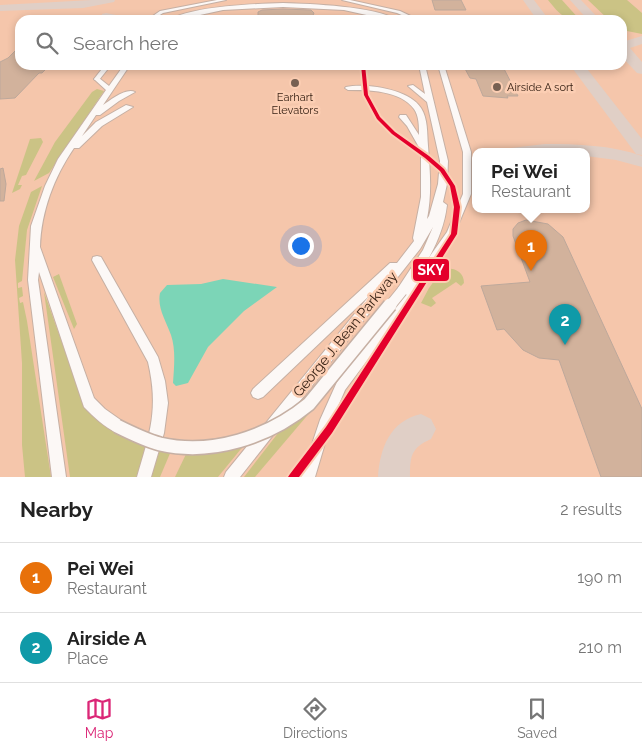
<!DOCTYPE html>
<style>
body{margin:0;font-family:Raleway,sans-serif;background:#f6f6f6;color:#222}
.you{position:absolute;left:300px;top:245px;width:18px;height:18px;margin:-12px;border:4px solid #fff;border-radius:50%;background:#1a73e8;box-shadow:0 0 0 8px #1a73e833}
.badge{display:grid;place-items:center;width:32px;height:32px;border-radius:50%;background:#db2777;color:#fff;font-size:16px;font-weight:700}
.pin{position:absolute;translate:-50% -41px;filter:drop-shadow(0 1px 2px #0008)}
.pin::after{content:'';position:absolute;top:26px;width:18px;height:15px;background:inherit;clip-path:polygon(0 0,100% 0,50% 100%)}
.popup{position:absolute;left:472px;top:148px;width:118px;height:65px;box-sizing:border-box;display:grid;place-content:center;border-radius:10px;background:#fff;filter:drop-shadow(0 1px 4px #0005);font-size:16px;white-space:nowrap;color:#767676}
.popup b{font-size:19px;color:#222}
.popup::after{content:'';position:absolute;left:50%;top:100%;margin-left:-10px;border:10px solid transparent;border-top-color:#fff}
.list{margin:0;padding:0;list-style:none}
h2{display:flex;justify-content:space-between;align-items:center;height:65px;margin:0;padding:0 20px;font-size:21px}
h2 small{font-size:16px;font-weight:400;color:#767676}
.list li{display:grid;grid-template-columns:32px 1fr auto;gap:15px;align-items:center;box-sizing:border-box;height:70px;padding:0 20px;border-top:1px solid #e0e0e0}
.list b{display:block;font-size:19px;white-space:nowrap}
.list p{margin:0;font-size:16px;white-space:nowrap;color:#767676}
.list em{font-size:16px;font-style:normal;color:#767676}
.icon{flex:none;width:28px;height:28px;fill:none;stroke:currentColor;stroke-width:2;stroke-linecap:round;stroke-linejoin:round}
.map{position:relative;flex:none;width:642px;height:477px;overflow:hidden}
.search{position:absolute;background:#fff;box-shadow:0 2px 8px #0003;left:15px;right:15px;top:15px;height:55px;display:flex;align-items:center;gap:12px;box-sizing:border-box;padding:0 18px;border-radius:15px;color:#767676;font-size:19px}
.sheet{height:205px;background:#fff}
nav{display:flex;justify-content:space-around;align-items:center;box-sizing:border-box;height:70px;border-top:1px solid #e0e0e0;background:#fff;font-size:14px;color:#767676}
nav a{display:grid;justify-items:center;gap:2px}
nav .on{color:#db2777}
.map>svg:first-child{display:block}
.built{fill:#f5c6ab;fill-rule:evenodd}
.green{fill:#cbc385}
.water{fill:#7cd5b7}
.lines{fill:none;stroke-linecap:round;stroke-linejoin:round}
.taxiway{fill:#e0cfc6;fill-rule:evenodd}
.building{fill:#d2b29c;stroke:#bda89b}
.minor-casing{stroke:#c6b0a4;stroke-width:2}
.tertiary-casing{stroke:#c6b0a4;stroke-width:2}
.minor{fill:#fcf8f6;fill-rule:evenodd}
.tertiary{fill:#fcf8f6;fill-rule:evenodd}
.tertiary-bridge-far1-casing{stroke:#c6b0a4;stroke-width:12;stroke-linecap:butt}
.tertiary-bridge-casing{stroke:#c6b0a4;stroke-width:16;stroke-linecap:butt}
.tertiary-bridge-far1{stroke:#fcf8f6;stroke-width:10}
.tertiary-bridge{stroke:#fcf8f6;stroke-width:13}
.tram-1-casing{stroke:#fcceb3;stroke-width:4}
.tram-1{fill:#e4002b;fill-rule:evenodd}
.poi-dot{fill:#776052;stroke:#fcceb3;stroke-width:2}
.labels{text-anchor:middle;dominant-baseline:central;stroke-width:5;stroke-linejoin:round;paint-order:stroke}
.far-poi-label{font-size:11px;fill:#382215;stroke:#fcceb3;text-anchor:start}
.street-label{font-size:14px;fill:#382215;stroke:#fcceb3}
.line-badge{stroke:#fcceb3;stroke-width:2}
.badge-label{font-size:14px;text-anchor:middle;font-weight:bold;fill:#fff}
</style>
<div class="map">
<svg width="642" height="477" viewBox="0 0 642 477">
<rect width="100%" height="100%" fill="#ebd2c4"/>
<!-- built -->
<path class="built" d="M 0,0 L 642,0 L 642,477 L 0,477 ZM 20,20 L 622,20 L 622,65 L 20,65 ZM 476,152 L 586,152 L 586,210 L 476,210 Z"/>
<!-- green -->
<g class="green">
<path d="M 548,0 L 562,0 L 580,20 C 563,20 558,12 548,0 Z"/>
<polygon points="588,0 627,0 642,13 642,34 622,30 622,20 609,20"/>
<polygon points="97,89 104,91 49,173 34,181 55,142 92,92"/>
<polygon points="30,139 41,138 43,142 26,175 22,176 18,185 22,185 20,189 12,193"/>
<polygon points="42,186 27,230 22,281 18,283 18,288 22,287 23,296 19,298 20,303 23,302 27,321 51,477 25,477 22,445 22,363 15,260 19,226 31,192"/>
<path d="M 443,269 C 453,267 464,271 464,283 L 461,286 L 456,282 L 432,298 L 436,303 L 431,307 L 421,303 L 429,288 Z"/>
<polygon points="59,274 77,324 74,329 53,277"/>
<polygon points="44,292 77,385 87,405 149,446 139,477 70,477"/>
<polygon points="317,404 255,477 244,477 282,428"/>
<polygon points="245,444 218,477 175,477 187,452"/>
<polygon points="160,449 171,451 160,477 151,477"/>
</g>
<!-- water -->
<path class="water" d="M 223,279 L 277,287 L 244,311 L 208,347 L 188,383 L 176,386 L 173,383 C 174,367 176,350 171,335 C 166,321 157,308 160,293 L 167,285 L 201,284 Z"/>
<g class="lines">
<!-- taxiway -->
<g class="taxiway">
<polygon points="92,0 115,0 114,2 83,8 0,11 0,5"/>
<polygon points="523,0 534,0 549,20 537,20"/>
<polygon points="570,0 581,0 600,20 588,20"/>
<polygon points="106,13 121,16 123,18 121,20 102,18 102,14"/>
<polygon points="642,36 642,44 630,48 642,62 642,74 637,73 622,57 622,42"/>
<polygon points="570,65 584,65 642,139 642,155 636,154"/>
<path d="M 545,144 C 577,144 611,145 642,156 L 642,167 L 616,160 L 586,156 L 586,152 L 508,152 L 511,148 Z"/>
<path d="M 421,414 L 431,419 L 436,429 L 431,439 C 411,448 410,456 410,477 L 378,477 C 380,448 390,421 421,414 Z"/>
</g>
</g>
<!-- building -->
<g class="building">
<polygon points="432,0 461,0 466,10 435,10"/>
<polygon points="283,9 311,10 314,13 311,20 258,20 258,12 262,10"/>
<polygon points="20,46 20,65 50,65 42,73 39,73 15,98 0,99 0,62 8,58"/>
<polygon points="463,65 502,65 518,96 507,96 508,98 483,96 476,79 470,78"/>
<polygon points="3,168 6,184 4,201 0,201 0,169"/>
<polygon points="526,220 548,224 563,237 642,409 642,477 601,477 559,360 539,358 523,350 504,329 497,330 481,286 530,282 513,236 513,229 518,223"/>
</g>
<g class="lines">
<defs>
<g id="minor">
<polygon points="217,0 226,0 163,13 152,20 147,20 160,11"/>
<polygon points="342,0 350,0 400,11 419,20 413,20 397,13"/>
<polygon points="105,65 111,65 99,80 95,80 94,79"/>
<polygon points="438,65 444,65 471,152 471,194 454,235 392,327 345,390 332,420 315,477 301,477 320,420 337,382 384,321 447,232 463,194 463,152"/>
</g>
<g id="tertiary">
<path d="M 283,3 C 313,4 373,6 398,20 L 389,20 L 344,10 L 283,7 L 223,10 L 177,20 L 168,20 C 194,6 253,4 283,3 Z"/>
<path d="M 124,65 L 130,65 L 103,105 C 110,100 127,87 135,92 L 119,101 L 100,115 L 96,115 L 82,136 L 96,122 L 126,105 L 133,107 L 102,126 L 79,148 L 74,148 C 54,177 41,212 40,247 L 94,398 L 105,409 L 122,421 L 124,426 L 122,431 L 117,433 C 104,427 94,417 84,407 L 39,272 L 38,280 L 66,477 L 52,477 L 28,280 L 31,226 L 45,186 L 58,159 L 106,90 L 94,79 L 99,78 L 109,86 Z"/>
<path d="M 419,65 L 425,65 L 448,161 L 447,184 L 443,202 L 447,205 C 443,239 425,266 406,294 L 402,295 L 398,294 L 396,291 L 398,288 L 423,250 L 433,227 L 420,249 L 240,477 L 224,477 L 226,472 L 370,295 L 263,397 L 258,399 L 253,397 L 251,393 L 253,389 L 390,263 L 397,263 L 414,241 L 413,238 L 421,197 L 421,155 L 420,149 L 407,126 L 399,117 L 400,115 L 406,115 L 419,135 C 419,126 419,116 414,109 C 400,90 368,90 348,90 L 345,88 L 346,87 C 366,83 409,89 421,108 C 428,119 427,133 428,146 C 430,171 432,194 427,219 L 429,216 L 438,184 L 440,161 L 427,102 L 408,86 L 413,85 L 425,94 Z"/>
<path d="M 97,256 L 101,257 L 158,357 L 165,381 L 168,403 L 164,433 L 151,477 L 137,477 C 150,433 159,409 148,362 L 92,260 L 93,257 Z"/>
</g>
</defs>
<!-- minor casing -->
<use href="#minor" class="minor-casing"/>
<!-- tertiary casing -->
<use href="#tertiary" class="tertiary-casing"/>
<!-- minor -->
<use href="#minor" class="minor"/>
<!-- tertiary -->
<use href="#tertiary" class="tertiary"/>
<defs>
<polyline id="tertiary-bridge-far1" points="389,307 402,291"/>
<path id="tertiary-bridge" d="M 117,426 C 131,433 145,440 160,444 C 212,456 269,437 309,404 L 390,305"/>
</defs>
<!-- tertiary-bridge-far1 casing -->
<use href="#tertiary-bridge-far1" class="tertiary-bridge-far1-casing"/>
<!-- tertiary-bridge casing -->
<use href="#tertiary-bridge" class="tertiary-bridge-casing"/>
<!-- tertiary-bridge-far1 -->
<use href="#tertiary-bridge-far1" class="tertiary-bridge-far1"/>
<!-- tertiary-bridge -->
<use href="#tertiary-bridge" class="tertiary-bridge"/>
<defs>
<polygon id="tram-1" points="361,65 365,65 368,95 380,117 395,132 429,156 444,169 455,186 460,207 457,234 332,433 299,477 288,477 290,474 326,427 451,234 454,207 450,186 440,171 425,158 392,134 377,119 364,95"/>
</defs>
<!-- tram-1 casing -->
<use href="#tram-1" class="tram-1-casing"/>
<!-- tram-1 -->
<use href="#tram-1" class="tram-1"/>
</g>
<!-- markers -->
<g class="poi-dot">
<circle cx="295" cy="83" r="5"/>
<circle cx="497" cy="87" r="5"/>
</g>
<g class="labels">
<!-- far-poi labels -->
<g class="far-poi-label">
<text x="507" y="87">Airside A sort</text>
<text x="295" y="97" text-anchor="middle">Earhart<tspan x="295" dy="13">Elevators</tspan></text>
</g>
<!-- street labels -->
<g class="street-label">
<text transform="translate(345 334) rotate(-51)">George J. Bean Parkway</text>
</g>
</g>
<rect class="line-badge" x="412" y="258" width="38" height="24" rx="5" fill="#e4002b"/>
<g class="badge-label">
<text x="431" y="275">SKY</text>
</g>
</svg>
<div class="you"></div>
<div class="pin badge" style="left:531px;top:271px;background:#e8710a">1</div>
<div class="popup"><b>Pei Wei</b>Restaurant</div>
<div class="pin badge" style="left:565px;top:345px;background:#0f9aa8">2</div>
<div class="search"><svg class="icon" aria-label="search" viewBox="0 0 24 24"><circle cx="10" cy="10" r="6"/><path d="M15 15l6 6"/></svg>Search here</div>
</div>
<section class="sheet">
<h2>Nearby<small>2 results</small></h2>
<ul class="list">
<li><span class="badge" style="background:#e8710a">1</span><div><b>Pei Wei</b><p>Restaurant</p></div><em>190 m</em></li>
<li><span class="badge" style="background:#0f9aa8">2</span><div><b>Airside A</b><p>Place</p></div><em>210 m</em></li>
</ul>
</section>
<nav>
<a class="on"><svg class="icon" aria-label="map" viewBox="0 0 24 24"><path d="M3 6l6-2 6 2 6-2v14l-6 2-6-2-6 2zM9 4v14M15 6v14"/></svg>Map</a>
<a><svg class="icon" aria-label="directions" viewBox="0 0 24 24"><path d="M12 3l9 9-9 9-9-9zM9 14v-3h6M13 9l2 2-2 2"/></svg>Directions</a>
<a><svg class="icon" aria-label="saved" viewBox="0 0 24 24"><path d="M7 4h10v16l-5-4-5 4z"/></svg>Saved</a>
</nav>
